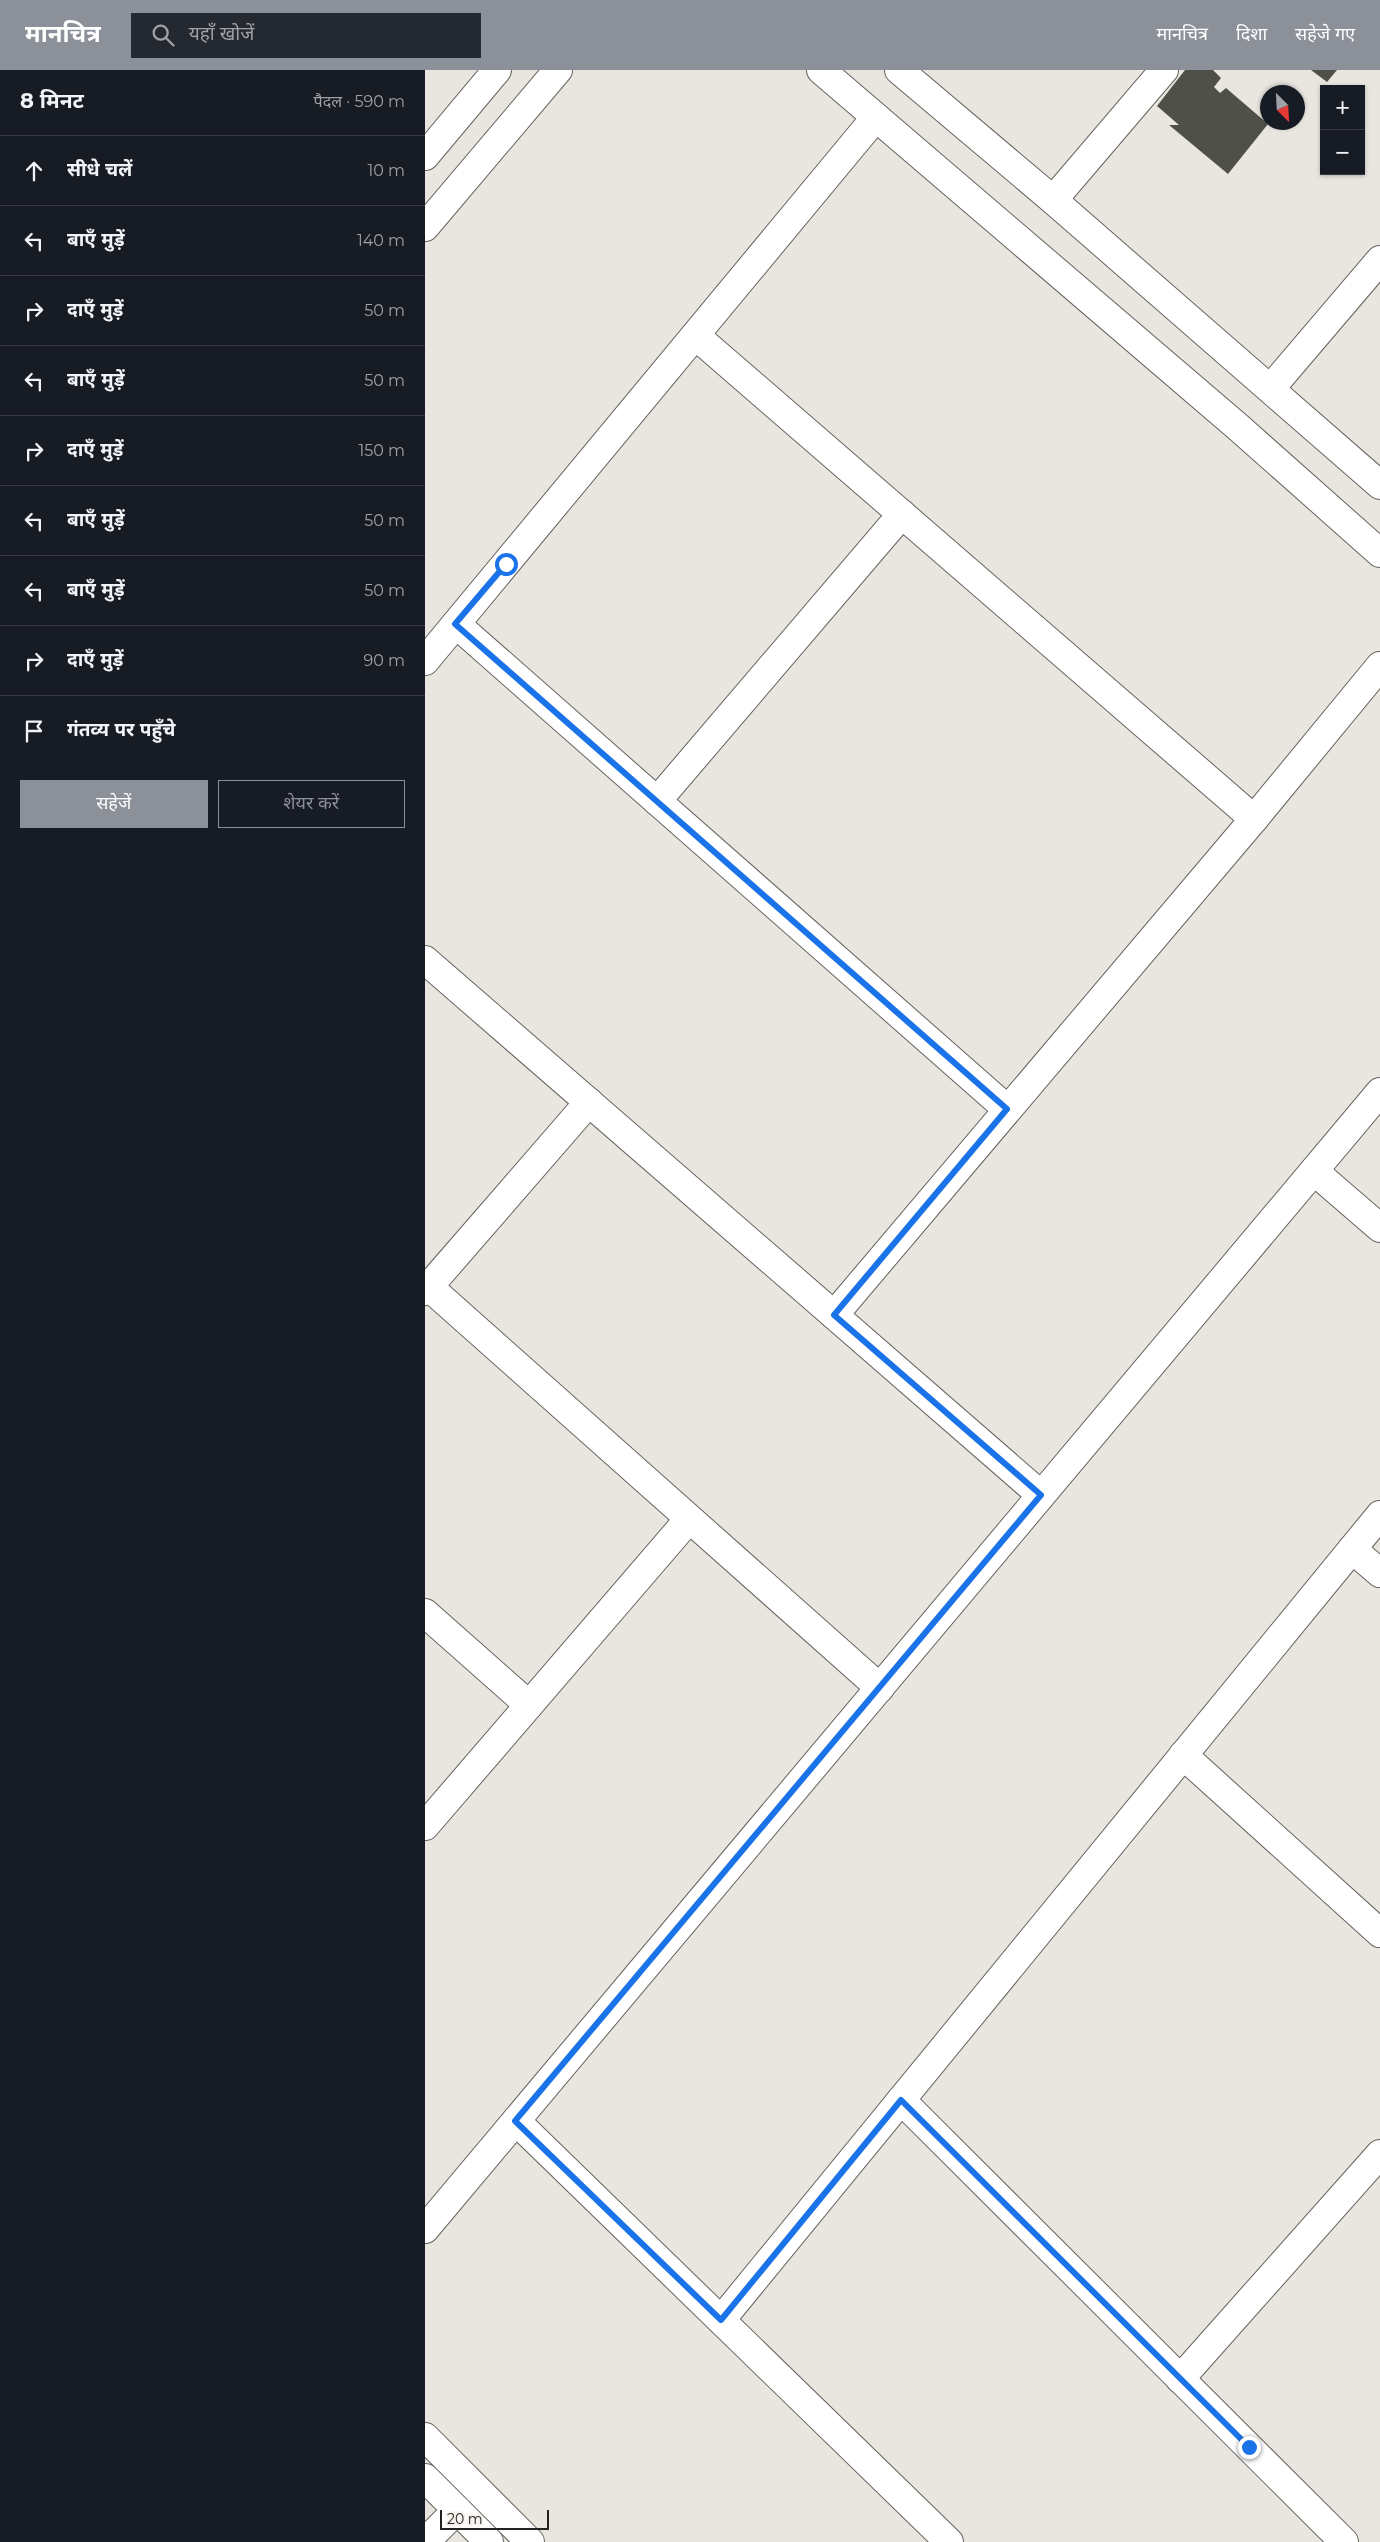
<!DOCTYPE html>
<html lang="hi">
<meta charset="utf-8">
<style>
body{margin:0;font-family:Montserrat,"Noto Sans Devanagari",sans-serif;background:#242831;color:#f1f3f6}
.controls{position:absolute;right:15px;top:15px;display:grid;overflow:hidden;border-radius:0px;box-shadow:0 1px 4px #0004}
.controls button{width:45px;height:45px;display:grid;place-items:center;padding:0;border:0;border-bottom:1px solid #363941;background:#171b24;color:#f1f3f6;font:25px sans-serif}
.compass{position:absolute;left:835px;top:15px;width:45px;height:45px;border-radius:50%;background:#171b24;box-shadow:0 1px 4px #0004;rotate:156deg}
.scale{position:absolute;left:15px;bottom:12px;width:109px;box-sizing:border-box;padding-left:5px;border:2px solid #232220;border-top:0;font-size:14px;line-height:18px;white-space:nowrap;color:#232220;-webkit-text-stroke:4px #f6f2ec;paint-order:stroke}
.stop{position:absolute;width:15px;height:15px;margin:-11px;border:4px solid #1a73e8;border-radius:50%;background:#fff}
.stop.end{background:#1a73e8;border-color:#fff;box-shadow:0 1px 5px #0008}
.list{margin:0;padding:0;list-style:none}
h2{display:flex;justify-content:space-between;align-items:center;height:65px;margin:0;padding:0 20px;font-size:21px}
h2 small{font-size:16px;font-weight:400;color:#9ea1a6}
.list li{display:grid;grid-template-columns:32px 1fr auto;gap:15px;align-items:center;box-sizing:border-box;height:70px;padding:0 20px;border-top:1px solid #363941}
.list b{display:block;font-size:19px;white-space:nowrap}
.list em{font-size:16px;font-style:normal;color:#9ea1a6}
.actions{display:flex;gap:10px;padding:15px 20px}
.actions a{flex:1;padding:11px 0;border:1px solid #8c9099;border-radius:0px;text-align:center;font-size:18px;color:#8c9099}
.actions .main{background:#8c9099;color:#fff}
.icon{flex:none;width:28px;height:28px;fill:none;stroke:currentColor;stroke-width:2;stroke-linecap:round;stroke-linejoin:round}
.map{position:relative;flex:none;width:955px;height:2472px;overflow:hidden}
header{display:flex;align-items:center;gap:30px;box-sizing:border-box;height:70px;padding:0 25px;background:#8c9099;color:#fff}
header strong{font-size:24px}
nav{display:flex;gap:28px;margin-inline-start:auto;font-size:18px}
.search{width:350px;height:45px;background:#242831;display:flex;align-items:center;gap:12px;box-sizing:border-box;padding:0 18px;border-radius:0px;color:#9ea1a6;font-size:19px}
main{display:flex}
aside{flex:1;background:#171b24}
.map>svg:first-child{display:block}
.building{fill:#50504a}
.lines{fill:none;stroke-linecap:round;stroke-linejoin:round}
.minor-casing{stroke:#66635e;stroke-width:30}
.minor{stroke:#fff;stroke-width:28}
.route{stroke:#1a73e8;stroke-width:6}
</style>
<header>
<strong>मानचित्र</strong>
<div class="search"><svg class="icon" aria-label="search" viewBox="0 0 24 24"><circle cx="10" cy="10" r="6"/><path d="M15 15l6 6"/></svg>यहाँ खोजें</div>
<nav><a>मानचित्र</a><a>दिशा</a><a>सहेजे गए</a></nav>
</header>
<main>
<aside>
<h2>8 मिनट<small>पैदल · 590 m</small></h2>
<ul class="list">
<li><svg class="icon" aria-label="ahead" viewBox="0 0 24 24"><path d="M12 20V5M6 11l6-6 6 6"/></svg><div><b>सीधे चलें</b></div><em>10 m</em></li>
<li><svg class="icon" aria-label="left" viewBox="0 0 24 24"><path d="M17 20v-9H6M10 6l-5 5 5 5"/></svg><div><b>बाएँ मुड़ें</b></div><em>140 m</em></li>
<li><svg class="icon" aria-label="right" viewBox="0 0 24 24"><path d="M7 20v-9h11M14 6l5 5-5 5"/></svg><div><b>दाएँ मुड़ें</b></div><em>50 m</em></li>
<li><svg class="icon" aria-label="left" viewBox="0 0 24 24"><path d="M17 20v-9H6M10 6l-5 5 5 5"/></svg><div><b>बाएँ मुड़ें</b></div><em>50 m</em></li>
<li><svg class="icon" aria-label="right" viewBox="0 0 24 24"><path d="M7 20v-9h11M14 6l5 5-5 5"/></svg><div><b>दाएँ मुड़ें</b></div><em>150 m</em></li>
<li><svg class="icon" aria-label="left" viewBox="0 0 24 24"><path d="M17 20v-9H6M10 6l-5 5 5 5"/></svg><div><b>बाएँ मुड़ें</b></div><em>50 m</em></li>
<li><svg class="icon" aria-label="left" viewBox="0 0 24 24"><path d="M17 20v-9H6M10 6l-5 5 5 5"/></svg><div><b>बाएँ मुड़ें</b></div><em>50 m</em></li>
<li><svg class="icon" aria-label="right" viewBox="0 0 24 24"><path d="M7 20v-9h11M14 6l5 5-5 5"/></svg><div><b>दाएँ मुड़ें</b></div><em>90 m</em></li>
<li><svg class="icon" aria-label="arrive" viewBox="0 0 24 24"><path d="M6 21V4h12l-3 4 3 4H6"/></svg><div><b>गंतव्य पर पहुँचे</b></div></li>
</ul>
<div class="actions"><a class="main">सहेजें</a><a>शेयर करें</a></div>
</aside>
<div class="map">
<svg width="955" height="2472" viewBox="0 0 955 2472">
<rect width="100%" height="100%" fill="#e9e5df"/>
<!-- building -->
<g class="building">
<polygon points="760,0 788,0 796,8 789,17 795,23 801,18 843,54 803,104 744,55 754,55 732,36"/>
<polygon points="886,0 912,0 902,12"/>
</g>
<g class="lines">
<defs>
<g id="minor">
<polyline points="396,0 813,357 955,483"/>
<polyline points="474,0 628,130 955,415"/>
<polyline points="0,86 72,0"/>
<polyline points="628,130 739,0"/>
<polyline points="0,157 133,0"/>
<polyline points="271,266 829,749"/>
<polyline points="846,318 955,190"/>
<polyline points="31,554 582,1039"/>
<polyline points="0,591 451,47"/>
<polyline points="232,731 477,444"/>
<polyline points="0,890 409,1245"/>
<polyline points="889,1101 955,1158"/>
<polyline points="4,1217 455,1618"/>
<polyline points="0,1221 164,1032"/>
<polyline points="616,1425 409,1245 829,749 955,596"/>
<polyline points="927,1479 955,1503"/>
<polyline points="0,1543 104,1635"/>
<polyline points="758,1685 955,1863"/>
<polyline points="0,1756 264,1449"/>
<polyline points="476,2030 919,2472"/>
<polyline points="91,2051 524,2472"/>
<polyline points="0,2159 955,1022"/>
<polyline points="296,2250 955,1445"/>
<polyline points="755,2309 955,2084"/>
<polyline points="0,2367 105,2472"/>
<polyline points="0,2408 64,2472"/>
<polyline points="0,2472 32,2440"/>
</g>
</defs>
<!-- minor casing -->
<use href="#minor" class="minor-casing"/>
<!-- minor -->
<use href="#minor" class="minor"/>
</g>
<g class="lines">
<!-- route -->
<polyline class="route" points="81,494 30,554 582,1039 409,1245 616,1425 90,2051 296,2250 476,2030 824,2377"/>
</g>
</svg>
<div class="controls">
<button>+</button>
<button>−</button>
</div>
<svg class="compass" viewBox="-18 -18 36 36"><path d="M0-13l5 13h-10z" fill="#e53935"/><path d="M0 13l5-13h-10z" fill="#9ea1a6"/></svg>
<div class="scale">20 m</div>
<div class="stop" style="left:81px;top:494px"></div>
<div class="stop end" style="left:824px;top:2377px"></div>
</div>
</main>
